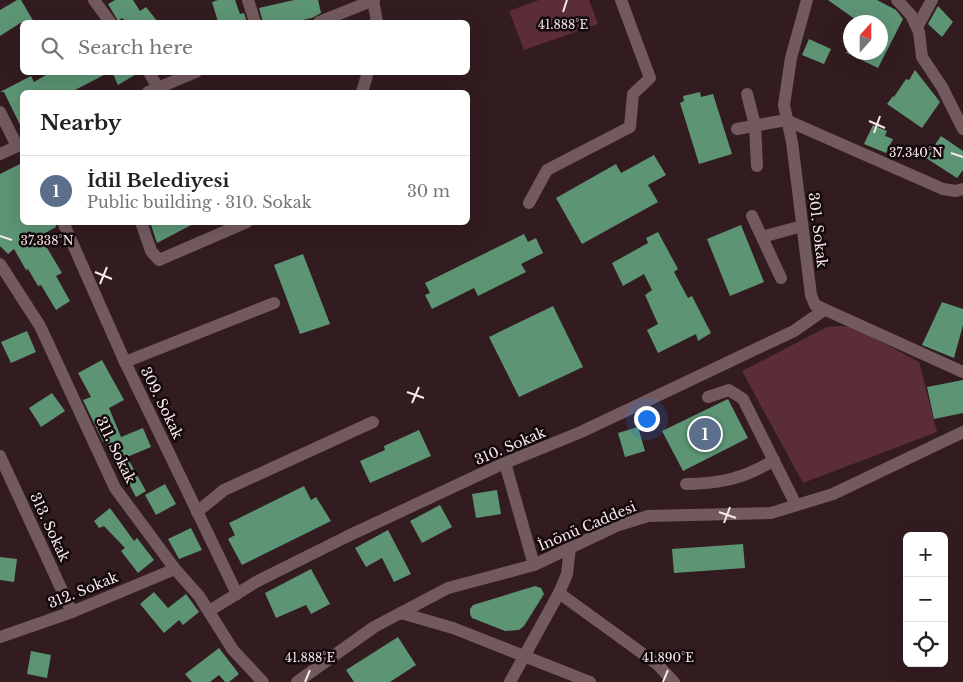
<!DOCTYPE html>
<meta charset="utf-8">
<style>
body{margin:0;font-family:"Libre Baskerville",serif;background:#f2f2f2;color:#222}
.controls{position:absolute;right:15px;bottom:15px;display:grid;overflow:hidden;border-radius:8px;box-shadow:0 5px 20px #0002}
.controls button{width:45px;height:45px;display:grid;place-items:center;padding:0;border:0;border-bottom:1px solid #e0e0e0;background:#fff;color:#222;font:25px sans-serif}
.compass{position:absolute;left:843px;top:15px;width:45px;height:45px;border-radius:50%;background:#fff;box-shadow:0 5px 20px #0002;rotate:21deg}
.you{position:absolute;left:646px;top:418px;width:18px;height:18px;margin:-12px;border:4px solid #fff;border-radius:50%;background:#1a73e8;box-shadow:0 0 0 8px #1a73e833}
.badge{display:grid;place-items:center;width:32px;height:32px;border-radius:50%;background:#2563eb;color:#fff;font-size:16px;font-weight:700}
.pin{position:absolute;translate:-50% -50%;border:2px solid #fff;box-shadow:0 1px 5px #0006}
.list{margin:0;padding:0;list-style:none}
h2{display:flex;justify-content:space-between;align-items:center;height:65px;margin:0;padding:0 20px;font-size:21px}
h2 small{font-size:16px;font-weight:400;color:#767676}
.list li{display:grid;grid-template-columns:32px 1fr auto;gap:15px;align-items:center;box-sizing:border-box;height:70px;padding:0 20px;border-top:1px solid #e0e0e0}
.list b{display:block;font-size:19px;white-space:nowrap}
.list p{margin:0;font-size:16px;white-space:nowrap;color:#767676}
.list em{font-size:16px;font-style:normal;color:#767676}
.icon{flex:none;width:28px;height:28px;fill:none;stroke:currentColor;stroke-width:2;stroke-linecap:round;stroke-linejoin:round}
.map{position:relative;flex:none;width:963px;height:682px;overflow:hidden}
.search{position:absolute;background:#fff;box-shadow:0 5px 20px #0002;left:20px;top:20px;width:450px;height:55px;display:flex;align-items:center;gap:12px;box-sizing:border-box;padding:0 18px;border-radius:8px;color:#767676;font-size:19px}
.panel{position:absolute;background:#fff;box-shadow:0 5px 20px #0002;left:20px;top:90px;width:450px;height:135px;border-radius:8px}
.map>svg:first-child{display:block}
.green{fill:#5a2d38}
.building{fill:#5c9474}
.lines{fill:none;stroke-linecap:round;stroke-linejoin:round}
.minor{stroke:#735a5f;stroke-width:12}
.ticks{fill:none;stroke:#f8e8eb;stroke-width:2}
.labels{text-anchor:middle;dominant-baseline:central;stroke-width:5;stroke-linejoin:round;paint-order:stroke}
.street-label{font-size:14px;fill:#f8e8eb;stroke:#13090b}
.ticks-label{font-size:12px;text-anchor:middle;fill:#f8e8eb;stroke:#13090b;stroke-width:5;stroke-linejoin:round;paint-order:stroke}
</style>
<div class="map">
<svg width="963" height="682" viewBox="0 0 963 682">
<rect width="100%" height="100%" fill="#321c20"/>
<!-- green -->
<g class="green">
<polygon points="539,0 589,0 598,24 524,50 509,11"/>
<polygon points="839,326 853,327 919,362 937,432 803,483 742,371 827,327"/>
</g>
<!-- building -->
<g class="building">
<polygon points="17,0 21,0 34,22 22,22 0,36 0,10"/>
<polygon points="115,0 133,0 140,11 146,7 158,22 126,22 122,18 118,21 108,4"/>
<polygon points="218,0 235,0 240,14 244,13 247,22 218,22 212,2"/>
<polygon points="294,0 318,0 321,13 312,18 293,22 263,22 259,8"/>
<polygon points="828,0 877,0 896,10 903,19 878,68 845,52 880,52 880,22 859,22"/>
<polygon points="938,6 953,22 942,37 928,24"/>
<polygon points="809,39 831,49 824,64 802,55"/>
<polygon points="915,70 940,102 922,128 887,104 893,96 894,97 906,79 909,80"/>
<polygon points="51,72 110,72 71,92 22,92 22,129 4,92 0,92 31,76 34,82"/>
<polygon points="112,72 140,72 118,85"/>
<polygon points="700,92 701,97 713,94 732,154 699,164 680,103 684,101 683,96"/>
<polygon points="873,125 887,131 885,136 893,139 886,153 864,144"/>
<polygon points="941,136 963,151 963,170 957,178 926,158"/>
<polygon points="654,155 666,175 648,185 658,202 582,244 556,198 616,164 621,173"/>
<polygon points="22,163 22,222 55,222 56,227 40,236 62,273 56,276 70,301 56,310 41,285 38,286 28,269 26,270 14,249 8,254 0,246 0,174"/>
<polygon points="150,222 197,222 157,243"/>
<polygon points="741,225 764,282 730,296 707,239"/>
<polygon points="658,232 678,269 674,272 688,298 692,296 711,333 698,341 696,334 658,353 647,330 658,324 645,295 652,290 644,274 623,286 612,263 648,243 646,238"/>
<polygon points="524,234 528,242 536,238 543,253 521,264 526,272 478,296 474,288 432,309 425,295 430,293 425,283"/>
<polygon points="303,254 330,324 300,334 274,265"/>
<polygon points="942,302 963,309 963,325 954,358 922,345"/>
<polygon points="553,306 583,367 519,397 489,337"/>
<polygon points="27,331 36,352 11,363 1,342"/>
<polygon points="102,360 124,400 109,408 121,437 143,428 151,447 127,457 146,491 136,497 106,441 103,442 83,400 91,397 78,373"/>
<polygon points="963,380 963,413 934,419 927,387"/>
<polygon points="52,393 65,411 41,427 29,408"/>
<polygon points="728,399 748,438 683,471 662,431"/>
<polygon points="638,427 645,451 625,457 618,433"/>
<polygon points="419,430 431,456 370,483 360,461 385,450 384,446"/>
<polygon points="165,484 176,504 156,515 145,495"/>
<polygon points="304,486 311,500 316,497 331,521 242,565 228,539 235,535 229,523"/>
<polygon points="497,490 501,514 476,518 472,494"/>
<polygon points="440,505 452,527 422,543 410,521"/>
<polygon points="110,508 134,541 137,538 154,560 138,573 121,551 125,548 104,526 99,528 94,521"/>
<polygon points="191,528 202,550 179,559 168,539"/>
<polygon points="388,530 411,574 394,582 382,558 366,567 355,548"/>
<polygon points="743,544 745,568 674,573 672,549"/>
<polygon points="0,557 17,559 14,582 0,580"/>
<polygon points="311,569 330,604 311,614 306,605 276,618 265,593"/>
<polygon points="535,586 541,588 544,594 524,626 519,630 505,631 472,618 470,614 470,609 473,605"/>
<polygon points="154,592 168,608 186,594 199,612 183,625 179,620 164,633 140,604"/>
<polygon points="398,637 416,665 390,682 354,682 346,670"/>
<polygon points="219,648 239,674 229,682 225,682 219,675 210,682 192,682 185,674"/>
<polygon points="31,651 51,655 47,678 27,674"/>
</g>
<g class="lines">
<!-- minor -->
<g class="minor">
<polyline points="94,0 110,22"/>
<polyline points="248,0 255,22"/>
<polyline points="373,0 377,22"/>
<polyline points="807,0 791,58 784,105 792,142 811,295 815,305 963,372"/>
<polyline points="897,0 911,15 919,32 922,57 942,87 963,129"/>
<polyline points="319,22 374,0"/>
<polyline points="917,27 932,0"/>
<polyline points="149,72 158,88"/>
<polyline points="148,92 196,72"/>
<polyline points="362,92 368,72"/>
<polyline points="747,94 755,125 757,166"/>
<polyline points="0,112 17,146"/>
<polyline points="737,129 786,120 943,189 956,191 963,189"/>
<polyline points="0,154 22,144"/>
<polyline points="529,203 547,170 630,127 633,94 650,78 621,0"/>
<polyline points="752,216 781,278"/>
<polyline points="63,222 125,362 237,594"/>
<polyline points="141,222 151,251 159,260 247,222"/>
<polyline points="762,237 802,226"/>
<polyline points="0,264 40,326 115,488 175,569 199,596 233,650 263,682"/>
<polyline points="125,362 274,303"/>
<polyline points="708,397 729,390 743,399 796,505"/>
<polyline points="0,456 72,612"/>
<polyline points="505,463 534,565"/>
<path d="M 686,484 C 719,484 746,478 774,460"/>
<polyline points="197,512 224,490 373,422"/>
<polyline points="559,593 657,664 674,682"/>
<polyline points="209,611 256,582 348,536 500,465 581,432 794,331 824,310"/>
<polyline points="401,613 453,628 590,682"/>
<polyline points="0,637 72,612 175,569"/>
<polyline points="297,682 374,627 448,588 534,565 616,526 648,516 771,513 833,494 963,432"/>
<polyline points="510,682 559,593 567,574 570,547"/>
</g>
</g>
<!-- ticks -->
<path class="ticks" d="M 563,12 L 567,0M 869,121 L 885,128M 874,133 L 880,116M 951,153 L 963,157M 0,236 L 12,240M 95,272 L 112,279M 100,284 L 107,267M 407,392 L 424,398M 412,403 L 419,387M 719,512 L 736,518M 724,523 L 730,507M 305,682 L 310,670M 663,682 L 668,670"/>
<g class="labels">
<!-- street labels -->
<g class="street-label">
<text transform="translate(818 230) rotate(83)">301. Sokak</text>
<text transform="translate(162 403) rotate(64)">309. Sokak</text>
<text transform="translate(510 446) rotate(-23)">310. Sokak</text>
<text transform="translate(116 450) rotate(64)">311. Sokak</text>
<text transform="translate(587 526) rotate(-23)">İnönü Caddesi</text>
<text transform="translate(50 527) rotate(65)">313. Sokak</text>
<text transform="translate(83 590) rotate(-22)">312. Sokak</text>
</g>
</g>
<g class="ticks-label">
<text x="563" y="29">41.888°E</text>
<text x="916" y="157">37.340°N</text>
<text x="47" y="245">37.338°N</text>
<text x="310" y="662">41.888°E</text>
<text x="668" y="662">41.890°E</text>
</g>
</svg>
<div class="controls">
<button>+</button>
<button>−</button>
<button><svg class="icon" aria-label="locate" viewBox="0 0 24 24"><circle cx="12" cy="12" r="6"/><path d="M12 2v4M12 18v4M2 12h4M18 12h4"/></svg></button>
</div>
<svg class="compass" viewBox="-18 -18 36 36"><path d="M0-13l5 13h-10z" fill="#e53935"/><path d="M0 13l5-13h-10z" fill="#767676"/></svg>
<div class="you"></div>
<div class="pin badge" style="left:705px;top:434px;background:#5c6f8a">1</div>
<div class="search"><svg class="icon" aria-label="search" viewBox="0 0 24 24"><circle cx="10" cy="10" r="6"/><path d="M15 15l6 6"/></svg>Search here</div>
<section class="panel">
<h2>Nearby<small></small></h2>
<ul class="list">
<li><span class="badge" style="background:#5c6f8a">1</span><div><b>İdil Belediyesi</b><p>Public building · 310. Sokak</p></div><em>30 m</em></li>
</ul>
</section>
</div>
